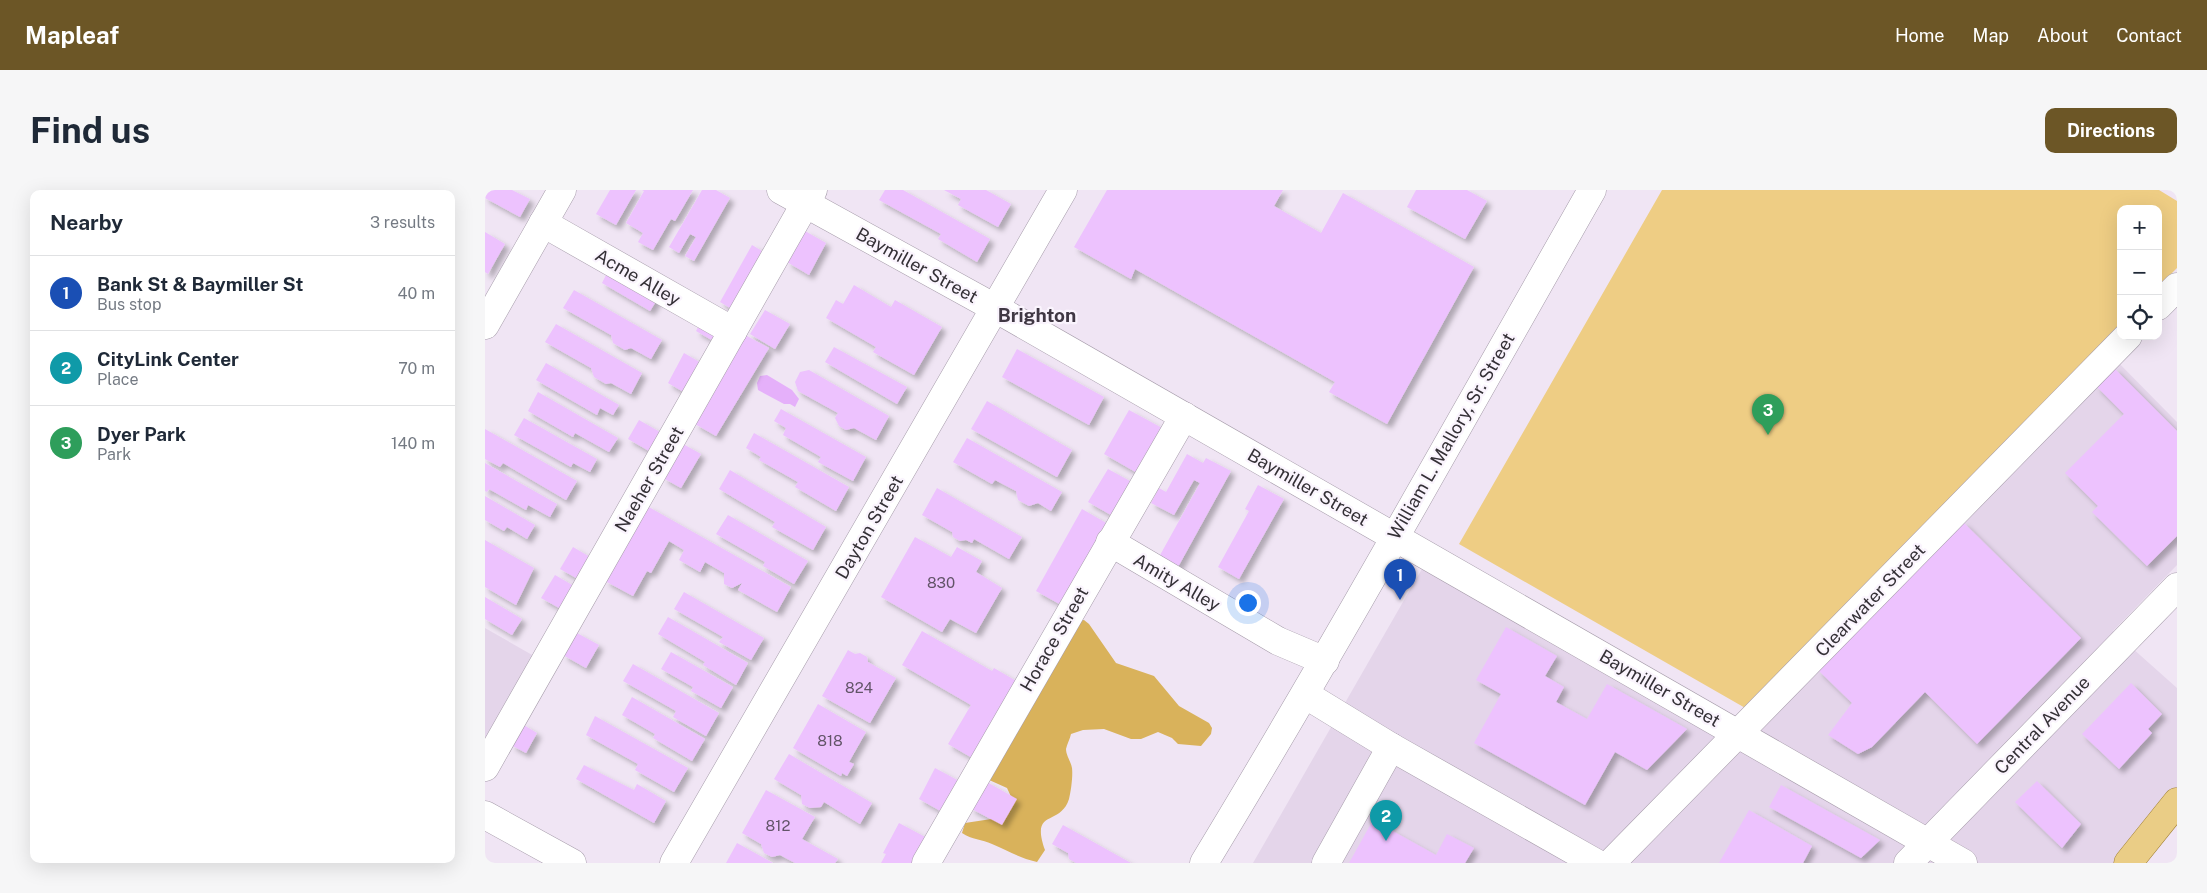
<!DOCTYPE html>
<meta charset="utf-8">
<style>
body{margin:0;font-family:"Public Sans",sans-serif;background:#f6f6f7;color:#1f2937}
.controls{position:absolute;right:15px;top:15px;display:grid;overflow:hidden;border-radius:10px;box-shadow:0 5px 20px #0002}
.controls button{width:45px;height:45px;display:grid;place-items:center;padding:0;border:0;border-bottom:1px solid #e0e1e3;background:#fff;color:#1f2937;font:25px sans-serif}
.you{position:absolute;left:762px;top:412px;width:18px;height:18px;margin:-12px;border:4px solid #fff;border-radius:50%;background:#1a73e8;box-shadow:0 0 0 8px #1a73e833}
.badge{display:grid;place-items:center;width:32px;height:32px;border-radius:50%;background:#6c5626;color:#fff;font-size:16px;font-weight:700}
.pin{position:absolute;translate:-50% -41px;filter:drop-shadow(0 1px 2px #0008)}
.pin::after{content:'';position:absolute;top:26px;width:18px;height:15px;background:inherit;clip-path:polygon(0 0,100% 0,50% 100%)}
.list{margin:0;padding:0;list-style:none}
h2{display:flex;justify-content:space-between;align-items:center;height:65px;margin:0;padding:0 20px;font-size:21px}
h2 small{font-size:16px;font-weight:400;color:#747a83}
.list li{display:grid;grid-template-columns:32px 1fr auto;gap:15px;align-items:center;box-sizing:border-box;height:75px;padding:0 20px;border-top:1px solid #e0e1e3}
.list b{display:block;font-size:19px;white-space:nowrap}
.list p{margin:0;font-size:16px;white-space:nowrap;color:#747a83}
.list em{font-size:16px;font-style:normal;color:#747a83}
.icon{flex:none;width:28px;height:28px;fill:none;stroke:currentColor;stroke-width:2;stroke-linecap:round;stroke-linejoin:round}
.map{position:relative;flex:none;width:1692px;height:673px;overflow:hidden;border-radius:10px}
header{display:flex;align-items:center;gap:30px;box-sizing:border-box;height:70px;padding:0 25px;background:#6c5626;color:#fff}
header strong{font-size:24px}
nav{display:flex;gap:28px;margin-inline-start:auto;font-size:18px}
.intro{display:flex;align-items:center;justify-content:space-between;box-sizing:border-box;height:120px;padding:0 30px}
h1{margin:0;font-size:35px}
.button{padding:12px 22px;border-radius:10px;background:#6c5626;color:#fff;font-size:18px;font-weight:700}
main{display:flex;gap:30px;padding:0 30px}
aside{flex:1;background:#fff;border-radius:10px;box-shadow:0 5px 20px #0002}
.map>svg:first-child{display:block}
.built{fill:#e4d5ea}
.green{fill:#eecd84}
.forest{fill:#d9b25b}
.water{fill:#e5b0fa}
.building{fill:#edc2fe;filter:url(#shadow)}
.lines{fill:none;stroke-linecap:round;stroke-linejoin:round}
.minor-casing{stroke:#a69caa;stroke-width:29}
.major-casing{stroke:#a18136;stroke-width:29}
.minor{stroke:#fff;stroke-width:28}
.major{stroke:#eacd86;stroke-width:28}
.labels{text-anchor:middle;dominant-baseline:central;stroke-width:4.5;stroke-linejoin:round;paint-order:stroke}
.number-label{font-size:15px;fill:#625468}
.street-label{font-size:18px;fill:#343036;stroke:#faf4fd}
.neighbourhood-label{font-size:19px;font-weight:bold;fill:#403844;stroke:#faf4fd}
</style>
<header>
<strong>Mapleaf</strong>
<nav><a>Home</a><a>Map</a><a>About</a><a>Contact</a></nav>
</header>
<div class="intro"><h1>Find us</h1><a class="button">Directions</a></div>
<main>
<aside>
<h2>Nearby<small>3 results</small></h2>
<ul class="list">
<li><span class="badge" style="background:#1a4fb4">1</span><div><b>Bank St &amp; Baymiller St</b><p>Bus stop</p></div><em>40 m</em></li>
<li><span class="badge" style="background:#0f9aa8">2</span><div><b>CityLink Center</b><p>Place</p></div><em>70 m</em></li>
<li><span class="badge" style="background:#2e9e5b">3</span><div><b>Dyer Park</b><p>Park</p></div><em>140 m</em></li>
</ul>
</aside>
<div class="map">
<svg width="1692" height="673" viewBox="0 0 1692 673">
<defs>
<filter id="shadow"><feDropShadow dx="4.5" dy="4.5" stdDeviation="2.5" flood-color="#0004"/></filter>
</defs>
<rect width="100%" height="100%" fill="#f0e5f4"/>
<!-- built -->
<g class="built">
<polygon points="1620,159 1692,232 1692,375 1628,441 1692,498 1692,600 1634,673 768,673 949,358 1255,534"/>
<polygon points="0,438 56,470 0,569"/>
</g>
<!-- green -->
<polygon class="green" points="1177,0 1674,0 1692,11 1692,78 1673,97 1673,19 1636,19 1636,136 1262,519 974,354"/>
<!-- forest -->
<path class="forest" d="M 599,430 L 604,434 L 631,473 L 669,486 L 694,516 L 724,533 L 727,538 L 726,544 L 716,556 L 693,554 L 687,548 L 673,542 L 656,549 L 646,549 L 619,539 L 598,540 L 586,544 C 585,549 582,554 581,559 C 581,565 586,572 587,578 C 588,586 586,601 584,609 C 575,637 545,618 560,660 L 552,672 C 535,668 523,661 507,654 C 497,649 487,650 477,643 L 480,633 L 513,628 L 529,613 L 522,598 L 502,589 L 591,431 Z"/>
<!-- water -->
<polygon class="water" points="282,185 307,200 314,209 310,217 305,214 299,214 273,200 272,193 275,186"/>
<!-- building -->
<g class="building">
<polygon points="0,0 27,0 45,9 35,27 0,8"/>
<polygon points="125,0 151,0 131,35 111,24"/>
<polygon points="157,0 208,0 190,31 186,29 168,60 153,52 158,43 141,33 159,1"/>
<polygon points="217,0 231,0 245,8 209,71 200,66 211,47 205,44 194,63 184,57"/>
<polygon points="400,0 418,0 505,49 492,72 453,49 456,44 394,10"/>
<polygon points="459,0 501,0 526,14 513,37 473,15 476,9"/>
<polygon points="622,0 798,0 789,16 836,43 858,3 989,77 902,234 844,202 850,192 650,79 646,89 589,57"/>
<polygon points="931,0 982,0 1002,11 980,49 922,17"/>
<polygon points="320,41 341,53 324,85 302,72"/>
<polygon points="0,42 20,54 3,84 0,82"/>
<polygon points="267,55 282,64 250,121 235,112"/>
<polygon points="125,77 175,105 165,121 117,93"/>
<polygon points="369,95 406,117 410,110 457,137 429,185 388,162 391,157 341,128 351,110 358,114"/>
<polygon points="89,100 177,150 166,169 146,158 140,160 128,153 126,145 78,118"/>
<polygon points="280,120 305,134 290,159 265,144"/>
<polygon points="218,128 237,138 230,152 211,141"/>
<polygon points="71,134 157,183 146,204 126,193 121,194 109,187 106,178 60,152"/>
<polygon points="260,145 284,158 231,246 210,234"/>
<polygon points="349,157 422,197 412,214 340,172"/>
<polygon points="532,159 619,207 604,235 517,187"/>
<polygon points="199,163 218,174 202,204 183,193"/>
<polygon points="61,173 134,215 128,225 115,218 112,225 51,190"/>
<polygon points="1629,178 1692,241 1692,346 1662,376 1607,322 1613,316 1580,283 1639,224 1611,196"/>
<polygon points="324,180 404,226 391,250 369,238 361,240 354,236 350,228 353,223 313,201 310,192 315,182"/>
<polygon points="53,202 133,248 124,262 90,243 88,247 43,221"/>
<polygon points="502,211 587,260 572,287 486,239"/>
<polygon points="296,219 381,267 368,291 333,272 336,267 298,245 301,238 289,231"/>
<polygon points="644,220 679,239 654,284 619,264"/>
<polygon points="39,228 112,269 105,282 88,273 86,277 29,245"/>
<polygon points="154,230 175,242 164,261 143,249"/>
<polygon points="0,239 92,291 81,310 18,273 15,277 0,269"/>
<polygon points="269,243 364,297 351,321 310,297 313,292 274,270 276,267 261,258"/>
<polygon points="482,248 577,302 566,321 553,313 544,316 533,310 531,301 510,290 507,294 468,272"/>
<polygon points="198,254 216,264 196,298 178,288"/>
<polygon points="702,264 718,273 721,268 746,281 693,377 674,367 715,293 709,290 689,325 666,313 674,298 681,302"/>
<polygon points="0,273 72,314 65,327 43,315 41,320 4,299 2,302 0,301"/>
<polygon points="623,279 645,291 626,325 603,312"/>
<polygon points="245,280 341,337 328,360 287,337 290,332 234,299"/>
<polygon points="773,295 799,309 754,389 733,377 764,321 760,319"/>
<polygon points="452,298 537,347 524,369 489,349 487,353 481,350 475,351 468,347 467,342 437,325"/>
<polygon points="0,306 50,335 42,349 22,337 19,341 0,330"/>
<polygon points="162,316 306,397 292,422 253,400 257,393 247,398 239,394 239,383 220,372 215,382 194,370 199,360 184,351 166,383 162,381 148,406 120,391"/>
<polygon points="597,319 623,334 578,416 551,401"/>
<polygon points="243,325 323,371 309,394 278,376 280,372 231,344"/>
<polygon points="1478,332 1596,448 1492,554 1440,502 1387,557 1373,564 1343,545 1367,513 1333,480"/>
<polygon points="430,347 466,367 472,357 497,371 491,382 517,398 491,443 465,429 457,442 396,407"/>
<polygon points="0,350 49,378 31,415 0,397"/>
<polygon points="88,357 105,367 93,389 75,379"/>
<polygon points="70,385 89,396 76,419 56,408"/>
<polygon points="199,402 279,448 266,470 234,452 238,447 189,419"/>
<polygon points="0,407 37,429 27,445 0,429"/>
<polygon points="183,427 263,473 251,495 218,475 220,472 173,444"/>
<polygon points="1021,437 1072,466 1060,486 1079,497 1071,512 1102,529 1122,494 1202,539 1162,580 1130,562 1100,615 989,553 1016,504 991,490"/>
<polygon points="437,441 507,481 509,478 533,492 489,569 463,554 486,515 417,475"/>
<polygon points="90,442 114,455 101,478 78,465"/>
<polygon points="363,460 370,464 375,463 382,467 383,472 411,488 385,533 337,506"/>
<polygon points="186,462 248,497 236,518 206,501 208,497 176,479"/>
<polygon points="148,474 234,523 221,546 188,527 191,521 138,491"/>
<polygon points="1646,493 1677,524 1663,539 1667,543 1634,579 1597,544"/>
<polygon points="147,507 220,549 207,571 168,548 170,544 137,525"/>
<polygon points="333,514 381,542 364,572 369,574 362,586 357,583 356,586 308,558"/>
<polygon points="110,526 203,578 189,602 150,580 153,574 101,545"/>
<polygon points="37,534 52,543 41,563 26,555"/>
<polygon points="304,564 387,613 375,634 339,612 336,617 325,618 317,614 316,605 289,589"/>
<polygon points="99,575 149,600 152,594 181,611 169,633 91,589"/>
<polygon points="450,578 476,592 459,623 434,609"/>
<polygon points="500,591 532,609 517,635 485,618"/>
<polygon points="1552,591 1596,634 1577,658 1530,612"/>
<polygon points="1296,595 1395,650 1376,668 1284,617"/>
<polygon points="281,600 330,627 317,649 353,669 350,673 310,673 295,665 287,667 279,663 276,654 257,643"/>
<polygon points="1264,620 1327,656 1318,673 1234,673"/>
<polygon points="888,630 951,665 962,644 989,658 980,673 864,673"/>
<polygon points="414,633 444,649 431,673 396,673 401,664 398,663"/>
<polygon points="578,635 646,673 591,673 584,669 583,663 567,654"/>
<polygon points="252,653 288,673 241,673"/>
</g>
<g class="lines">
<defs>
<g id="minor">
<polyline points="296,0 510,118 1478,673"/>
<polyline points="58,33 248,141"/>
<polyline points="1673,116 1692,97"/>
<polyline points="0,135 77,0"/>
<polyline points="625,352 793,451 840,471"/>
<polyline points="821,505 906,557 1111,673"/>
<polyline points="0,577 328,0"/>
<polyline points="0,625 87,673"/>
<polyline points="189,673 578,0"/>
<polyline points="441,673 699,226"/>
<path d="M 719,673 C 853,452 979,225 1107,0"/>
<polyline points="841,673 906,557"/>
<polyline points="1126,673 1643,146"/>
<polyline points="1423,673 1692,397"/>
</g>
<polyline id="major" points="1643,673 1692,612"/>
</defs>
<!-- minor casing -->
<use href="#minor" class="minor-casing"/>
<!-- major casing -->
<use href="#major" class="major-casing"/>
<!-- minor -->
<use href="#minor" class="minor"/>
<!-- major -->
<use href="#major" class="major"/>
</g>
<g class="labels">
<!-- number labels -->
<g class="number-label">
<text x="456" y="392">830</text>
<text x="374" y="497">824</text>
<text x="345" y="550">818</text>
<text x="293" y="635">812</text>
</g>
<!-- street labels -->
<g class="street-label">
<text transform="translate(432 75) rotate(29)">Baymiller Street</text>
<text transform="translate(153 87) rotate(30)">Acme Alley</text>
<text transform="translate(966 246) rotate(-60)">William L. Mallory, Sr. Street</text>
<text transform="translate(164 289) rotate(-60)">Naeher Street</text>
<text transform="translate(823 297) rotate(30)">Baymiller Street</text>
<text transform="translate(384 337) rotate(-60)">Dayton Street</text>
<text transform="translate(692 392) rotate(30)">Amity Alley</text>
<text transform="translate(1385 410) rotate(-46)">Clearwater Street</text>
<text transform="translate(569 449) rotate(-60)">Horace Street</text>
<text transform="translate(1175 498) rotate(30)">Baymiller Street</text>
<text transform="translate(1557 535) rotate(-46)">Central Avenue</text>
</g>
<!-- neighbourhood labels -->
<g class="neighbourhood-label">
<text x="552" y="125">Brighton</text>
</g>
</g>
</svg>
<div class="controls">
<button>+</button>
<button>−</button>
<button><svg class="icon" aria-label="locate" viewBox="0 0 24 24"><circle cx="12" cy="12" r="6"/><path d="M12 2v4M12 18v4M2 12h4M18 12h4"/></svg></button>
</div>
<div class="you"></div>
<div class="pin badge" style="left:915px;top:410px;background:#1a4fb4">1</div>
<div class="pin badge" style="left:901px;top:651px;background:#0f9aa8">2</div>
<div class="pin badge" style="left:1283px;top:245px;background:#2e9e5b">3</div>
</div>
</main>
